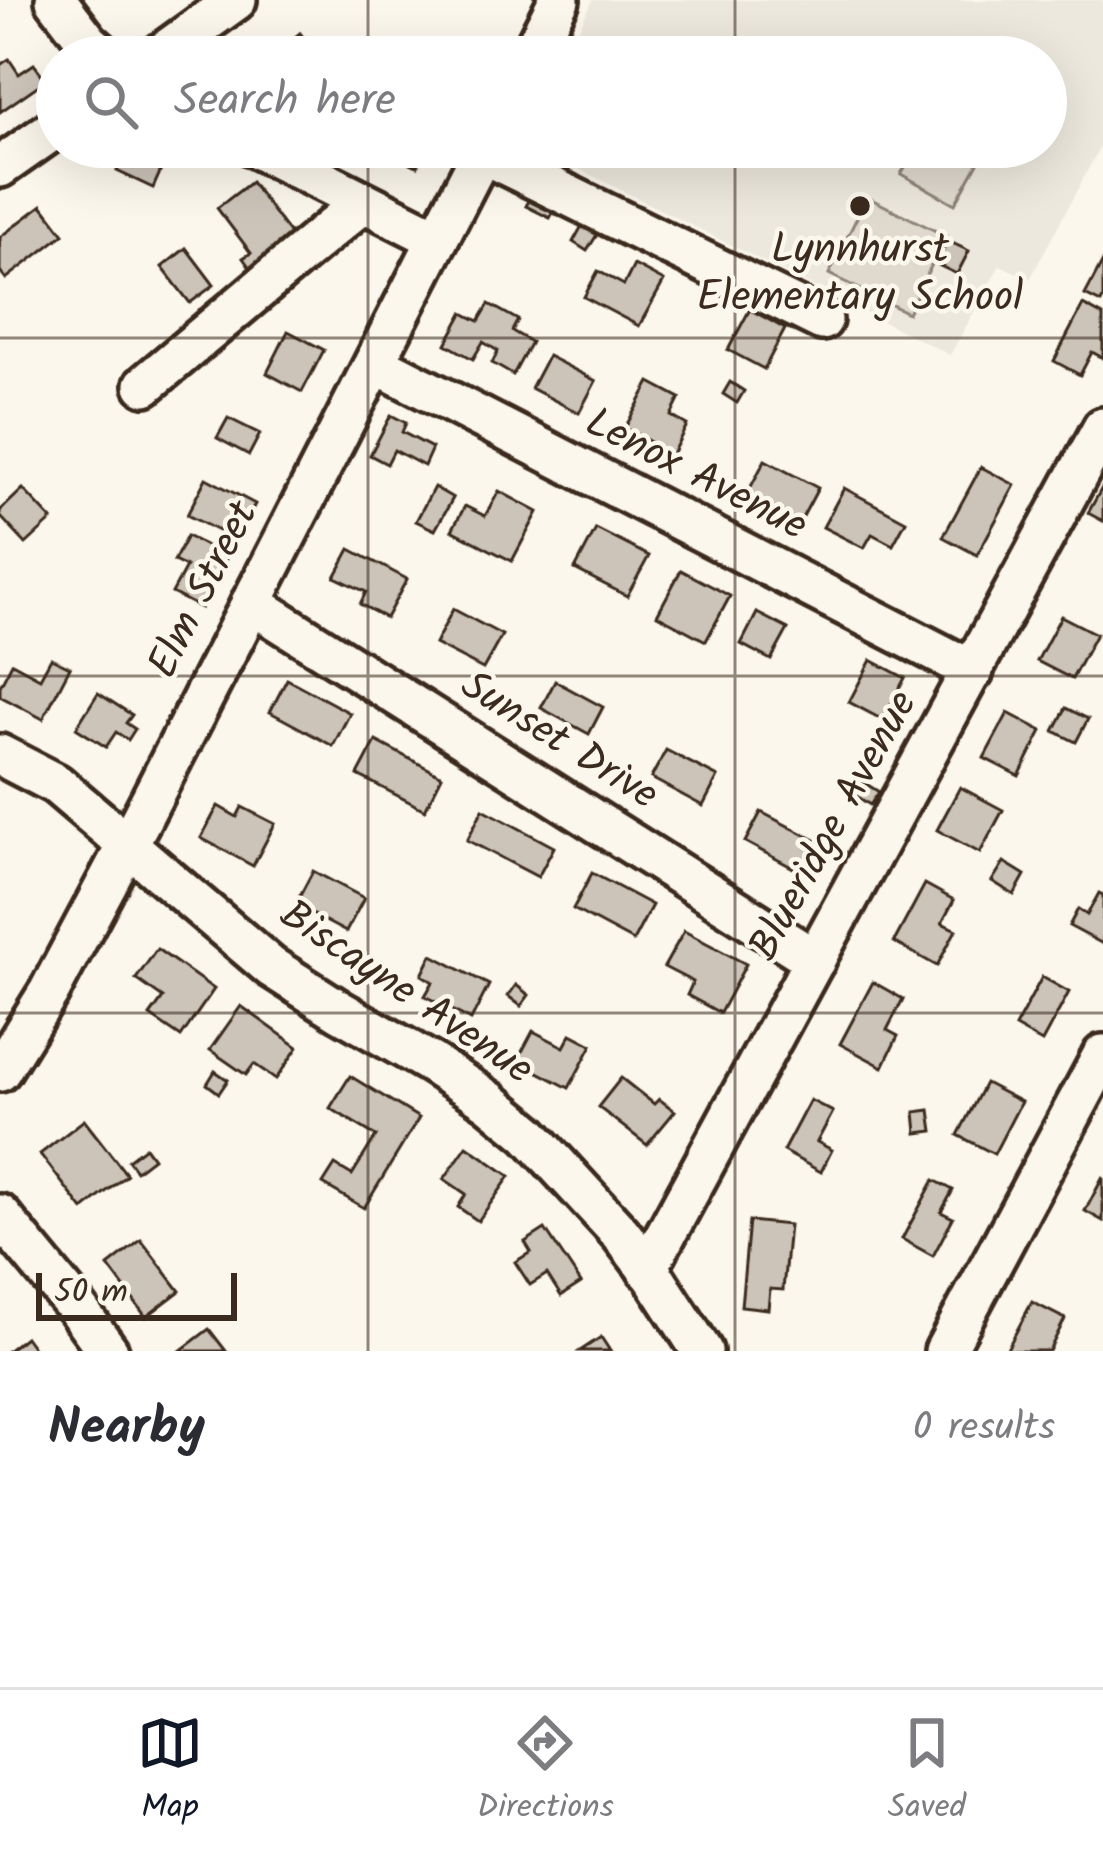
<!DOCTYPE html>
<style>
body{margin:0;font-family:Kalam,sans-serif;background:#f2f2f3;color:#2b2b33}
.scale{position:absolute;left:36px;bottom:30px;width:201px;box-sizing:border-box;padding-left:12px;border:6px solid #3b2a1e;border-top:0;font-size:33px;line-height:42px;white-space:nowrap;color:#3b2a1e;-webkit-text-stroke:9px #fbf7ec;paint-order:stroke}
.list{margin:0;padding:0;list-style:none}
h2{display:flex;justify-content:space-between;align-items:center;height:156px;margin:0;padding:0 48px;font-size:51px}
h2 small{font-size:39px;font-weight:400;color:#7c7c81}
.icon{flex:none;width:66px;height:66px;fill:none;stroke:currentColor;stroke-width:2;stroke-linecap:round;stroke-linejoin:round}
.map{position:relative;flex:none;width:1103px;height:1351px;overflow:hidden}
.search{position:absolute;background:#fff;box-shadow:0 12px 48px #0002;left:36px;right:36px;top:36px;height:132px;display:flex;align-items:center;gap:30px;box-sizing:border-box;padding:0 42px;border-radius:66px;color:#7c7c81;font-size:45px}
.sheet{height:336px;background:#fff}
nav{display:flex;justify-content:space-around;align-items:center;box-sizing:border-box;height:168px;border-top:3px solid #e1e1e2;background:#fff;font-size:33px;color:#7c7c81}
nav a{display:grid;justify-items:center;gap:6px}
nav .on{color:#111827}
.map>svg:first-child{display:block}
.built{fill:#ede8dd}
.green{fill:#dfd9ce;stroke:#8d8276;stroke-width:3}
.building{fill:#ccc4b9;stroke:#3b2a1e;stroke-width:3}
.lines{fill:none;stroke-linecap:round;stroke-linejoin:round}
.minor-casing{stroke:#3b2a1e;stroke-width:48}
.minor{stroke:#fbf7ec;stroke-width:39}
.grid{fill:none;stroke:#3b2a1e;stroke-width:3;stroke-opacity:0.55}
.poi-dot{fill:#3b2a1e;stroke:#fbf7ec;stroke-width:4.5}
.labels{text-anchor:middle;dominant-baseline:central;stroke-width:9;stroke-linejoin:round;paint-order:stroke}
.poi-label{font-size:42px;fill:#3b2a1e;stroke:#fbf7ec}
.street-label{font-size:42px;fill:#3b2a1e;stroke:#fbf7ec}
</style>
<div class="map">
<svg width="1103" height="1351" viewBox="0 0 1103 1351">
<rect width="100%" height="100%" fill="#fbf7ec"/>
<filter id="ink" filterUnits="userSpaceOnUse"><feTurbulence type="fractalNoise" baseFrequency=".00833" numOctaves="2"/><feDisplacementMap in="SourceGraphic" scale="24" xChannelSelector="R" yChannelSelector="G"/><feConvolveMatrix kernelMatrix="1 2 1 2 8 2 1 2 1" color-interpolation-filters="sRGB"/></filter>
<g filter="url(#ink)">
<!-- built -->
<polygon class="built" points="593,0 1103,0 1103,141 1030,279 1000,265 950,355 535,147 1046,147 1046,57 564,57"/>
<!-- green -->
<g class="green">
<polygon points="917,147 987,147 955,204 901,174"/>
<polygon points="867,197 946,236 908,313 829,274"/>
</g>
<!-- building -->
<g class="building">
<polygon points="300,33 318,57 270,57"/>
<polygon points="9,59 19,74 34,64 46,80 0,112 0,65"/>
<polygon points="128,147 140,147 166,159 153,188 117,171"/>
<polygon points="375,147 424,147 418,166 374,151"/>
<polygon points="251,182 295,241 253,272 243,258 251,253 217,208"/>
<polygon points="531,197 555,209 550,218 526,206"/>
<polygon points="42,205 64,234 6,279 0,271 0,237"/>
<polygon points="583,224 598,233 587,251 573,242"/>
<polygon points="948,241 969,251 957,274 936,264"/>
<polygon points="186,248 214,285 190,303 162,267"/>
<polygon points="1103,261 1103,299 1101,303 1085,295"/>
<polygon points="634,265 664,281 639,326 584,297 598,271 624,285"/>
<polygon points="489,304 518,320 512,331 531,342 513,375 492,363 498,351 483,342 473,359 446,344 463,313 479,321"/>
<polygon points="1083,305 1103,316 1103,358 1092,352 1080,375 1054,361"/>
<polygon points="750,309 785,329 764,369 728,350"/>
<polygon points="288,331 324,350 302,392 267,373"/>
<polygon points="548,356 596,381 579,413 531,388"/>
<polygon points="650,382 680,398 671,416 687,425 672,454 625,428"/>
<polygon points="730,382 744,391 737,403 723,394"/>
<polygon points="391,415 406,423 402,432 432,448 424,466 394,450 387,464 370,455"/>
<polygon points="228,418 260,434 249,455 217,438"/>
<polygon points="765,460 818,488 800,522 747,494"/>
<polygon points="981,467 1015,485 977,555 943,537"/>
<polygon points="206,478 255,504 236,540 187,515"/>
<polygon points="1103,486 1103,521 1088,513"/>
<polygon points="434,487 453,498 435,530 416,521"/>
<polygon points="844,488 906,521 893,545 872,534 864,548 823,527"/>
<polygon points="23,489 52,520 26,544 0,516 0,511"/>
<polygon points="499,491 538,512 512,561 452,530 465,506 485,516"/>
<polygon points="596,529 649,556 627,596 575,569"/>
<polygon points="187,536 227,557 201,608 172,593 186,567 174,561"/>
<polygon points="350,549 407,579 386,618 360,604 366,592 335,577"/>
<polygon points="681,570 730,596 706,641 657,615"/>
<polygon points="453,609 502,635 483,669 435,644"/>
<polygon points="757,613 788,629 771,660 741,644"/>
<polygon points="1061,616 1096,634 1072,679 1037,661"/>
<polygon points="51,658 70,667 43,719 0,696 0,686 12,663 40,678"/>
<polygon points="871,660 905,678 883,720 849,702"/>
<polygon points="287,679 350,713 333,746 270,712"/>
<polygon points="555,681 603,707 589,734 541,708"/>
<polygon points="98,693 132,715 126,723 135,729 128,740 116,732 106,747 76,728"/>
<polygon points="1066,708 1088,719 1076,742 1054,731"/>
<polygon points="1008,713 1042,731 1019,776 984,758"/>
<polygon points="376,741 442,776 425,810 358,775"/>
<polygon points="666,750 718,777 703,806 651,778"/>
<polygon points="863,782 879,792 870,805 855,795"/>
<polygon points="960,787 1003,810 980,853 937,830"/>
<polygon points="218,806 237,817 242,807 275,824 253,866 201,838"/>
<polygon points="483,809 554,847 538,877 467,840"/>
<polygon points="761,812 815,840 799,871 745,842"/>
<polygon points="1004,862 1025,875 1014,895 992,881"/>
<polygon points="313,871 364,898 346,932 295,905"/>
<polygon points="592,873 652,905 633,941 573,909"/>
<polygon points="925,884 954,900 942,923 956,930 937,966 894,942"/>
<polygon points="1099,893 1103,895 1103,944 1069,926 1078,909 1087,915"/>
<polygon points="684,931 746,964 720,1013 687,995 693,982 664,967"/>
<polygon points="157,949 214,989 181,1037 150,1016 163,998 136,979"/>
<polygon points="432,955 489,985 471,1020 425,996 433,982 422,975"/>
<polygon points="1042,977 1069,992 1042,1042 1015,1027"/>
<polygon points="873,982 903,999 887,1030 898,1036 883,1067 840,1044"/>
<polygon points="516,985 529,995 521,1006 508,996"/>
<polygon points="241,1006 298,1047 276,1079 254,1064 246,1075 210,1050"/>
<polygon points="533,1031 564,1047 571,1034 592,1045 569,1088 517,1061"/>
<polygon points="215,1071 228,1080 219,1093 207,1084"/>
<polygon points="350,1076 419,1118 364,1208 323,1184 335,1165 352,1175 376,1136 330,1108"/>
<polygon points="621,1078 654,1104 659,1099 675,1111 647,1145 598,1107"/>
<polygon points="985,1083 1021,1102 994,1154 958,1135"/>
<polygon points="810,1100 833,1112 817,1142 832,1150 821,1172 783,1151"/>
<polygon points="930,1110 933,1131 917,1133 915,1112"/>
<polygon points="84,1120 127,1175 83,1210 40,1154"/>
<polygon points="467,1146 510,1176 478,1221 458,1207 466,1194 444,1179"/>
<polygon points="145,1147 153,1158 136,1171 128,1160"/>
<polygon points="1103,1177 1103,1221 1085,1211"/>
<polygon points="934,1180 953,1190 941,1212 953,1218 933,1256 902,1239"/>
<polygon points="749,1221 789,1225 783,1290 770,1289 768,1309 741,1306"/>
<polygon points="545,1229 581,1283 561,1296 547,1274 530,1285 515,1262 531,1252 525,1242"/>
<polygon points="141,1240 180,1291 146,1317 108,1266"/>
<polygon points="1032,1302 1065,1319 1049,1351 1006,1351"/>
<polygon points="209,1329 226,1351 180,1351"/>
<polygon points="25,1337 35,1351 7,1351"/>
<polygon points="601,1337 610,1351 580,1351"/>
</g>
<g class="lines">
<defs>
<g id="minor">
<polyline points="56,0 88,42 105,57"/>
<polyline points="157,57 236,0"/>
<polyline points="530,57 559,0"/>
<polyline points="255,147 438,239"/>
<polyline points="482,153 822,320"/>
<polyline points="0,167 57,127"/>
<polyline points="375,363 973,671"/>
<polyline points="145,385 363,202"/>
<polyline points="251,603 815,960"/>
<polyline points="0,755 56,784 271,967 340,1011 431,1063 489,1101 529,1134 621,1234 654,1277 702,1351"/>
<polyline points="0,1071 49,992 140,821 485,147"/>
<polyline points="0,1215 76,1307 108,1351"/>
<polyline points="647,1269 1103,428"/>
<polyline points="945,1351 1103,1055"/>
</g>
</defs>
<!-- minor casing -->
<use href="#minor" class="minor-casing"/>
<!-- minor -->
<use href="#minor" class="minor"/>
</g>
</g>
<!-- grid -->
<path class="grid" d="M 368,0 L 368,57M 735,0 L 735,57M 368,147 L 368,1351M 735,147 L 735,1351M 0,338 L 1103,338M 0,676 L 1103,676M 0,1013 L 1103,1013"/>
<!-- markers -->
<circle class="poi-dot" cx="860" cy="206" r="12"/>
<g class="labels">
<!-- poi labels -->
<g class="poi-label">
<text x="860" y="250">Lynnhurst<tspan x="860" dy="48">Elementary School</tspan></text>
</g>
<!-- street labels -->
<g class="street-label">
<text transform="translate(696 475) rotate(27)">Lenox Avenue</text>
<text transform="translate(204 590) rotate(-63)">Elm Street</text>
<text transform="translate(559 741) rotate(32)">Sunset Drive</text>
<text transform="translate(834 826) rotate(-61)">Blueridge Avenue</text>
<text transform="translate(406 993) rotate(34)">Biscayne Avenue</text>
</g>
</g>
</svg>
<div class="scale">50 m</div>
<div class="search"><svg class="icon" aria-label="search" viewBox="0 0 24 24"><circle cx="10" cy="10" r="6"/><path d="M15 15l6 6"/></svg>Search here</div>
</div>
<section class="sheet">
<h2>Nearby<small>0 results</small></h2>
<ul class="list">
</ul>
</section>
<nav>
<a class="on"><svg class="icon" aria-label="map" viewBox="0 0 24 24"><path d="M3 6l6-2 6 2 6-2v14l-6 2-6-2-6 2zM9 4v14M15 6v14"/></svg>Map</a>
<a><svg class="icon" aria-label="directions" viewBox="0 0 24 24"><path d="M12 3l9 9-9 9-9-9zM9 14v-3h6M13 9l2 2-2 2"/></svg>Directions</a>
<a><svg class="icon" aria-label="saved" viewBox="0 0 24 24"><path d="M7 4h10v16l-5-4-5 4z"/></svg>Saved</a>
</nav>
